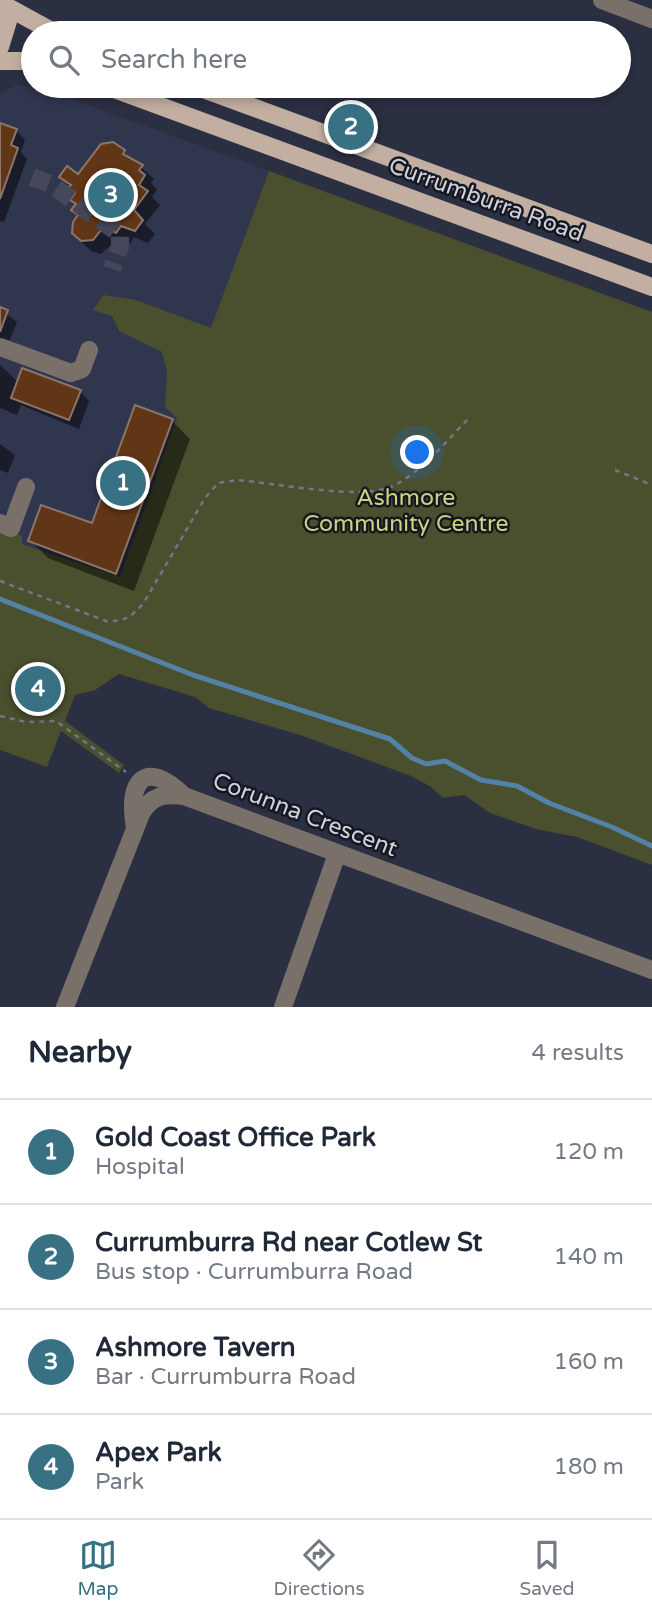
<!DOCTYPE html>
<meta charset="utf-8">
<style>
body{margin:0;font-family:"Varela Round",sans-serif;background:#f2f2f3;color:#1f2937}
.you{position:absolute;left:418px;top:453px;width:24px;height:24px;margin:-18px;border:5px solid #fff;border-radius:50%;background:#1a73e8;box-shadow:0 0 0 10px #1a73e833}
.badge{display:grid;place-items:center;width:46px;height:46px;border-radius:50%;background:#377183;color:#fff;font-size:23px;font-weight:700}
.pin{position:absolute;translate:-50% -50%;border:4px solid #fff;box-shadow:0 2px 7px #0006}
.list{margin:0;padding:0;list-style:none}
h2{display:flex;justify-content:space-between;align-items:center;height:91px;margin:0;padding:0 28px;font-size:30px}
h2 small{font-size:23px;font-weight:400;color:#747a83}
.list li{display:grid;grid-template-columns:46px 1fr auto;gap:21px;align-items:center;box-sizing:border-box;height:105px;padding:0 28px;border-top:2px solid #e0e1e3}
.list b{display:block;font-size:26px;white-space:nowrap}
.list p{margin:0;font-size:23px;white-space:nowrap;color:#747a83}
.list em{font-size:23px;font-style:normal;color:#747a83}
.icon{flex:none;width:38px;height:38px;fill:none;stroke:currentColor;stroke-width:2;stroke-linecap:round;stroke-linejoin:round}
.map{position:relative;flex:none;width:652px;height:1007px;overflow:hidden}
.search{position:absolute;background:#fff;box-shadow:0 4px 10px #0003;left:21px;right:21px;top:21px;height:77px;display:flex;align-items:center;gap:18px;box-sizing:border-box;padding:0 24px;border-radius:38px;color:#747a83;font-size:26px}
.sheet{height:511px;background:#fff}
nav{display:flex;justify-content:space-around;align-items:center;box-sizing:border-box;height:98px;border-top:2px solid #e0e1e3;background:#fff;font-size:19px;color:#747a83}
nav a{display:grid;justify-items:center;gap:4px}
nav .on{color:#377183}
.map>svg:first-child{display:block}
.built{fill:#31364f}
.green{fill:#4a4f2e}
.shadow{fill:#0007}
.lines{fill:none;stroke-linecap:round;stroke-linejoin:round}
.stream{stroke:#5382a7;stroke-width:5}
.building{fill:#613617;stroke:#8c7669;stroke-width:2}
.minor-tunnel{stroke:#44485a;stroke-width:18;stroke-dasharray:18 9;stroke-linecap:butt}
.path{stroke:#737686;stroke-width:2.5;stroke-dasharray:5 5;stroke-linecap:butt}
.minor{stroke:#79706a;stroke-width:18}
.major{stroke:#c2afa2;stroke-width:18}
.labels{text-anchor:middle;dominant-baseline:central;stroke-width:5;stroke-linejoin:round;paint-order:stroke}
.street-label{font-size:23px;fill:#d0d3df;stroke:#161820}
.park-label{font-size:23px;fill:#c8d482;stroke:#161820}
</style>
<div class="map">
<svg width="652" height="1007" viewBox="0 0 652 1007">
<rect width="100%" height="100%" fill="#2b2f42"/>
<!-- built -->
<polygon class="built" points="17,85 49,91 269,171 108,610 0,570 0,93"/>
<!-- green -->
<polygon class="green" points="269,171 652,312 652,865 577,837 536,829 490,813 464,795 443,798 431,787 411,776 303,736 209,708 195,697 119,674 95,690 75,695 65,721 124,765 119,773 61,731 47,767 0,750 0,528 22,536 22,544 120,577 177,418 165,407 167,371 162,352 119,331 112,316 93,310 103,295 136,300 211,328"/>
<!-- shadow -->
<g class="shadow">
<polygon points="0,125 16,130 25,140 21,152 27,159 4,222 0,221"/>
<polygon points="124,152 154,179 151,183 157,189 152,197 160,205 145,224 155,234 148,243 134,237 130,244 124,241 121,245 115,241 101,254 91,251 77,238 79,216 76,194 61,177 79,177"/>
<polygon points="0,309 17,322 6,349 0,346"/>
<polygon points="0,365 19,383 80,391 89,401 79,429 21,405 17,415 0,408"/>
<polygon points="172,421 190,439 134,591 48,558 30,540 93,525"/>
<polygon points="0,444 15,455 8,473 0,470"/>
</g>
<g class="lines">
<!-- stream -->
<polyline class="stream" points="0,599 193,675 390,739 412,758 426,764 445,761 481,780 517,786 549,803 612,827 652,846"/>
</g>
<!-- building -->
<g class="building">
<polygon points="0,123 17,129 11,145 18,148 0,199"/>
<polygon points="113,142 125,150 123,154 143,165 139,170 145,175 139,185 148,191 134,210 143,220 135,231 121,226 116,233 110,229 107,234 101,230 93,240 81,241 72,233 73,222 78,215 71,210 76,204 70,200 75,193 68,188 71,185 59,177 67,166 78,174 101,144"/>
<polygon points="0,307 8,310 0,332"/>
<polygon points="22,368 81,390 69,420 11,398"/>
<polygon points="135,405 173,419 116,574 28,541 41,505 92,523"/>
</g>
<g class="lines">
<!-- minor-tunnel -->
<polyline class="minor-tunnel" points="32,177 50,184 120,234 120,247 112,269"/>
<!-- path -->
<g class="path">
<polyline points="615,470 652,485"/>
<path d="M 0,581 L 106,621 C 124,622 131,617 143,604 L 205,498 L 218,483 L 237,480 C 274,483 363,501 393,486 C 423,471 447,440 470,417"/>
<polyline points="0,716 26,722 56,721 126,772"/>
</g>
<!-- minor -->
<g class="minor">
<polyline points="602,0 652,19"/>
<polyline points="0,347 71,373 82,369 89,350"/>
<polyline points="0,523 11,528 26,487"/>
<path d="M 135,828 C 127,782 144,757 184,796"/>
<path d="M 65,1007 L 141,814 C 151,795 164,794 184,796 L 652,970"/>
<polyline points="283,1007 337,854"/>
</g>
<!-- major -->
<g class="major">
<polyline points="6,6 55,33"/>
<polyline points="0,47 8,21 4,0"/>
<polyline points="0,61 33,61"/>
<polyline points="106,86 652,287"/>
<polyline points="195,86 652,254"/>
</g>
</g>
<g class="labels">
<!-- street labels -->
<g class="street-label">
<text transform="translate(486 200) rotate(20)">Currumburra Road</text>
<text transform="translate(305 815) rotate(21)">Corunna Crescent</text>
</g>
<!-- park labels -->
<g class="park-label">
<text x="406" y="498">Ashmore<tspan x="406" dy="26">Community Centre</tspan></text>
</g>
</g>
</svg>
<div class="you"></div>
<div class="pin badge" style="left:123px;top:483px">1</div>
<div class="pin badge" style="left:351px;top:127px">2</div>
<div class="pin badge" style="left:111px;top:195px">3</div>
<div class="pin badge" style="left:38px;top:689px">4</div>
<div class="search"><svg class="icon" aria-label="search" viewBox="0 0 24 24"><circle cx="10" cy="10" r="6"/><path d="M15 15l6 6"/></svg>Search here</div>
</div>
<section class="sheet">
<h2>Nearby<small>4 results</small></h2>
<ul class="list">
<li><span class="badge">1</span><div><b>Gold Coast Office Park</b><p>Hospital</p></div><em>120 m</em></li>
<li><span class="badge">2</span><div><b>Currumburra Rd near Cotlew St</b><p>Bus stop · Currumburra Road</p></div><em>140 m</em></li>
<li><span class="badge">3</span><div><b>Ashmore Tavern</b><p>Bar · Currumburra Road</p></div><em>160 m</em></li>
<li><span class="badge">4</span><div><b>Apex Park</b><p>Park</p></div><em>180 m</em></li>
</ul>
</section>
<nav>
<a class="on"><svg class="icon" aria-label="map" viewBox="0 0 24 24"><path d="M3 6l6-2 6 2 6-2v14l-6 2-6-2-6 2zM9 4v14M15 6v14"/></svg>Map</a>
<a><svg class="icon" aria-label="directions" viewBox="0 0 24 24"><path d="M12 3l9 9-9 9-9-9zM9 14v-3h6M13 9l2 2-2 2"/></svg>Directions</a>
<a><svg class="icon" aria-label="saved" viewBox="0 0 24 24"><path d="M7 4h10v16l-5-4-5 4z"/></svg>Saved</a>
</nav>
